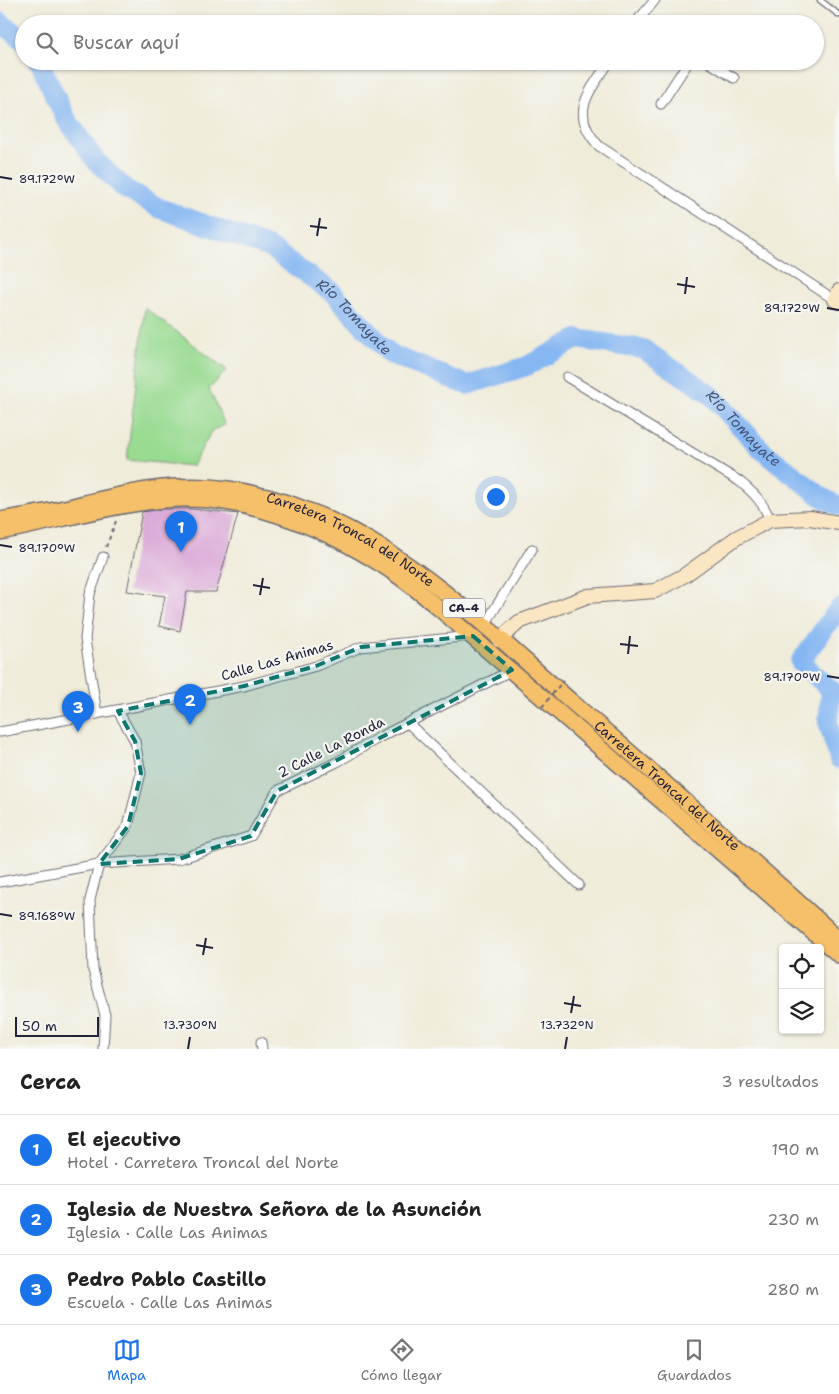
<!DOCTYPE html>
<html lang="es">
<meta charset="utf-8">
<style>
body{margin:0;font-family:"Shantell Sans",sans-serif;background:#f2f2f2;color:#222}
.controls{position:absolute;right:15px;bottom:15px;display:grid;overflow:hidden;border-radius:5px;box-shadow:0 1px 4px #0004}
.controls button{width:45px;height:45px;display:grid;place-items:center;padding:0;border:0;border-bottom:1px solid #e0e0e0;background:#fff;color:#222;font:25px sans-serif}
.scale{position:absolute;left:15px;bottom:12px;width:84px;box-sizing:border-box;padding-left:5px;border:2px solid #22223b;border-top:0;font-size:14px;line-height:18px;white-space:nowrap;color:#22223b;-webkit-text-stroke:4px #f6f6f2;paint-order:stroke}
.you{position:absolute;left:495px;top:496px;width:18px;height:18px;margin:-12px;border:4px solid #fff;border-radius:50%;background:#1a73e8;box-shadow:0 0 0 8px #1a73e833}
.badge{display:grid;place-items:center;width:32px;height:32px;border-radius:50%;background:#1a73e8;color:#fff;font-size:16px;font-weight:700}
.pin{position:absolute;translate:-50% -41px;filter:drop-shadow(0 1px 2px #0008)}
.pin::after{content:'';position:absolute;top:26px;width:18px;height:15px;background:inherit;clip-path:polygon(0 0,100% 0,50% 100%)}
.list{margin:0;padding:0;list-style:none}
h2{display:flex;justify-content:space-between;align-items:center;height:65px;margin:0;padding:0 20px;font-size:21px}
h2 small{font-size:16px;font-weight:400;color:#767676}
.list li{display:grid;grid-template-columns:32px 1fr auto;gap:15px;align-items:center;box-sizing:border-box;height:70px;padding:0 20px;border-top:1px solid #e0e0e0}
.list b{display:block;font-size:19px;white-space:nowrap}
.list p{margin:0;font-size:16px;white-space:nowrap;color:#767676}
.list em{font-size:16px;font-style:normal;color:#767676}
.icon{flex:none;width:28px;height:28px;fill:none;stroke:currentColor;stroke-width:2;stroke-linecap:round;stroke-linejoin:round}
.map{position:relative;flex:none;width:839px;height:1049px;overflow:hidden}
.search{position:absolute;background:#fff;box-shadow:0 1px 4px #0004;left:15px;right:15px;top:15px;height:55px;display:flex;align-items:center;gap:12px;box-sizing:border-box;padding:0 18px;border-radius:28px;color:#767676;font-size:19px}
.sheet{height:275px;background:#fff}
nav{display:flex;justify-content:space-around;align-items:center;box-sizing:border-box;height:70px;border-top:1px solid #e0e0e0;background:#fff;font-size:14px;color:#767676}
nav a{display:grid;justify-items:center;gap:2px}
nav .on{color:#1a73e8}
.map>svg:first-child{display:block}
.green{fill:#9adb92;stroke:#5e7e66}
.lines{fill:none;stroke-linecap:round;stroke-linejoin:round}
.river{stroke:#86b7f2;stroke-width:20}
.building{fill:#dcacd9}
.lane-casing{stroke:#6a6973;stroke-width:7}
.street-casing{stroke:#6a6973;stroke-width:11}
.secondary-casing{stroke:#6a6973;stroke-width:16}
.primary-casing{stroke:#6a6973;stroke-width:18}
.path{stroke:#6a6973;stroke-width:2;stroke-dasharray:4 4;stroke-linecap:butt}
.lane{stroke:#fff;stroke-width:4.5}
.street{stroke:#fff;stroke-width:9}
.secondary{stroke:#fbe6c4;stroke-width:14}
.primary{stroke:#f6c06b;stroke-width:15}
.path-bridge{stroke:#6a6973;stroke-width:2;stroke-dasharray:4 4;stroke-linecap:butt}
.marked{fill:#0f766e;fill-opacity:0.2;stroke:#0f766e;stroke-width:4;stroke-dasharray:10 6;stroke-linejoin:round}
.ticks{fill:none;stroke:#22223b;stroke-width:2}
.labels{text-anchor:middle;dominant-baseline:central;stroke-width:4.5;stroke-linejoin:round;paint-order:stroke}
.shield{fill:#f6f6f2;stroke:#626272;stroke-width:1}
.shield-label{font-size:12px;font-weight:bold;fill:#22223b}
.street-label{font-size:14px;fill:#22223b;stroke:#f6f6f2}
.water-label{font-size:15px;font-style:italic;fill:#45567b;stroke:#f6f6f2}
.ticks-label{font-size:12px;text-anchor:middle;fill:#22223b;stroke:#f6f6f2;stroke-width:4.5;stroke-linejoin:round;paint-order:stroke}
</style>
<div class="map">
<svg width="839" height="1049" viewBox="0 0 839 1049">
<rect width="100%" height="100%" fill="#f6f6f2"/>
<filter id="ink" filterUnits="userSpaceOnUse"><feTurbulence type="fractalNoise" baseFrequency=".02" numOctaves="2"/><feDisplacementMap in="SourceGraphic" scale="10" xChannelSelector="R" yChannelSelector="G"/><feConvolveMatrix kernelMatrix="1 2 1 2 8 2 1 2 1" color-interpolation-filters="sRGB"/></filter>
<filter id="wash" filterUnits="userSpaceOnUse"><feTurbulence type="fractalNoise" baseFrequency=".0096" numOctaves="4" result="noise"/><feDisplacementMap in="SourceGraphic" scale="20" xChannelSelector="R" yChannelSelector="G"/><feGaussianBlur stdDeviation="1.12" result="paint"/><feColorMatrix in="noise" values="0 0 0 0 0 0 0 0 0 0 0 0 0 0 0 0 0 1.4 0 .05"/><feComposite in="paint" operator="in"/></filter>
<g filter="url(#wash)">
<rect width="100%" height="100%" fill="#f0ecda"/>
<!-- green -->
<polygon class="green" points="145,308 227,370 209,389 225,425 212,430 192,466 127,460"/>
<g class="lines">
<!-- river -->
<g class="river">
<polyline points="0,22 24,40"/>
<path id="s1" d="M 39,61 L 65,117 L 96,161 L 125,189 L 159,208 L 270,248 L 332,292 L 390,354 L 467,385 L 527,366 L 577,339 L 643,349 L 711,395 L 763,451 L 823,498 L 839,506"/>
<polyline points="839,608 800,662 831,690 828,722 839,759"/>
</g>
</g>
<g id="blocks">
<!-- building -->
<polygon class="building" points="165,509 192,509 238,514 216,592 187,592 180,631 159,626 165,596 127,591 142,512"/>
</g>
</g>
<g filter="url(#ink)">
<use href="#blocks" fill-opacity="0" stroke="#6a6973" stroke-width="1"/>
<g class="lines">
<defs>
<polyline id="lane" points="820,0 839,15"/>
<g id="street">
<polyline points="640,17 650,24"/>
<polyline points="635,24 655,0"/>
<path d="M 610,61 C 589,92 568,113 599,146 L 835,300"/>
<polyline points="707,61 734,78"/>
<polyline points="661,104 689,61"/>
<path d="M 567,377 L 739,481 C 754,493 763,502 770,520"/>
<polyline points="484,626 532,549"/>
<polyline points="97,714 85,639 90,594 103,557"/>
<polyline points="408,723 579,885"/>
<polyline points="0,732 244,686 316,666 361,647 472,636"/>
<polyline points="0,882 99,864 179,859 251,836 277,791 337,762 380,737 512,670"/>
<polyline points="261,1042 262,1049"/>
<polyline points="103,1049 105,1015 93,970 90,900 99,864 128,826 141,773 135,741 118,711"/>
</g>
<g id="secondary">
<polyline points="839,291 835,300 839,302"/>
<polyline points="499,640 519,622 588,596 655,591 685,575 736,538 770,520 810,518 839,523"/>
</g>
<g id="primary">
<path id="s2" d="M 0,520 C 23,516 46,512 69,507 C 122,494 172,481 228,489 C 369,509 469,613 572,702 C 662,780 751,859 839,939"/>
<path d="M 0,532 C 54,522 109,505 164,500 C 239,493 320,525 382,565 C 406,580 427,598 448,616 L 839,955"/>
</g>
</defs>
<!-- lane casing -->
<use href="#lane" class="lane-casing"/>
<!-- street casing -->
<use href="#street" class="street-casing"/>
<!-- secondary casing -->
<use href="#secondary" class="secondary-casing"/>
<!-- primary casing -->
<use href="#primary" class="primary-casing"/>
<!-- path -->
<polyline class="path" points="106,547 116,521"/>
<!-- lane -->
<use href="#lane" class="lane"/>
<!-- street -->
<use href="#street" class="street"/>
<!-- secondary -->
<use href="#secondary" class="secondary"/>
<!-- primary -->
<use href="#primary" class="primary"/>
<!-- path-bridge -->
<polyline class="path-bridge" points="542,707 563,681"/>
</g>
</g>
<!-- marked area -->
<path class="marked" d="M 473,636 L 512,670 L 277,791 L 251,836 L 179,859 L 99,864 L 128,826 L 141,773 L 135,741 L 118,711 L 244,686 L 316,666 L 361,647 Z"/>
<!-- ticks -->
<path class="ticks" d="M 0,177 L 12,179M 310,226 L 327,228M 317,236 L 320,218M 677,284 L 695,287M 685,294 L 687,277M 827,308 L 839,310M 0,545 L 12,547M 253,585 L 270,588M 260,595 L 263,578M 620,644 L 638,646M 628,654 L 630,636M 827,676 L 839,678M 0,914 L 12,916M 196,945 L 213,948M 203,955 L 206,938M 564,1003 L 581,1006M 571,1013 L 574,996M 188,1049 L 190,1037M 565,1049 L 567,1037"/>
<g class="labels">
<!-- shield labels -->
<rect class="shield" x="443" y="598.5" width="42" height="19" rx="4"/>
<g class="shield-label">
<text x="464" y="608">CA-4</text>
</g>
<!-- street labels -->
<g class="street-label">
<text stroke="none"><textPath href="#s2" startOffset="365">Carretera Troncal del Norte</textPath></text>
<text transform="translate(277 660) rotate(-16)">Calle Las Animas</text>
<text transform="translate(331 747) rotate(-27)">2 Calle La Ronda</text>
<text stroke="none"><textPath href="#s2" startOffset="769">Carretera Troncal del Norte</textPath></text>
</g>
<!-- water labels -->
<g class="water-label">
<text stroke="none"><textPath href="#s1" startOffset="422">Río Tomayate</textPath></text>
<text stroke="none"><textPath href="#s1" startOffset="872">Río Tomayate</textPath></text>
</g>
</g>
<g class="ticks-label">
<text x="47" y="183">89.172°W</text>
<text x="792" y="312">89.172°W</text>
<text x="47" y="552">89.170°W</text>
<text x="792" y="681">89.170°W</text>
<text x="47" y="920">89.168°W</text>
<text x="190" y="1029">13.730°N</text>
<text x="567" y="1029">13.732°N</text>
</g>
</svg>
<div class="controls">
<button><svg class="icon" aria-label="locate" viewBox="0 0 24 24"><circle cx="12" cy="12" r="6"/><path d="M12 2v4M12 18v4M2 12h4M18 12h4"/></svg></button>
<button><svg class="icon" aria-label="layers" viewBox="0 0 24 24"><path d="M12 4l9 5-9 5-9-5zM3 14l9 5 9-5"/></svg></button>
</div>
<div class="scale">50 m</div>
<div class="you"></div>
<div class="pin badge" style="left:181px;top:552px">1</div>
<div class="pin badge" style="left:190px;top:725px">2</div>
<div class="pin badge" style="left:78px;top:732px">3</div>
<div class="search"><svg class="icon" aria-label="search" viewBox="0 0 24 24"><circle cx="10" cy="10" r="6"/><path d="M15 15l6 6"/></svg>Buscar aquí</div>
</div>
<section class="sheet">
<h2>Cerca<small>3 resultados</small></h2>
<ul class="list">
<li><span class="badge">1</span><div><b>El ejecutivo</b><p>Hotel · Carretera Troncal del Norte</p></div><em>190 m</em></li>
<li><span class="badge">2</span><div><b>Iglesia de Nuestra Señora de la Asunción</b><p>Iglesia · Calle Las Animas</p></div><em>230 m</em></li>
<li><span class="badge">3</span><div><b>Pedro Pablo Castillo</b><p>Escuela · Calle Las Animas</p></div><em>280 m</em></li>
</ul>
</section>
<nav>
<a class="on"><svg class="icon" aria-label="map" viewBox="0 0 24 24"><path d="M3 6l6-2 6 2 6-2v14l-6 2-6-2-6 2zM9 4v14M15 6v14"/></svg>Mapa</a>
<a><svg class="icon" aria-label="directions" viewBox="0 0 24 24"><path d="M12 3l9 9-9 9-9-9zM9 14v-3h6M13 9l2 2-2 2"/></svg>Cómo llegar</a>
<a><svg class="icon" aria-label="saved" viewBox="0 0 24 24"><path d="M7 4h10v16l-5-4-5 4z"/></svg>Guardados</a>
</nav>
